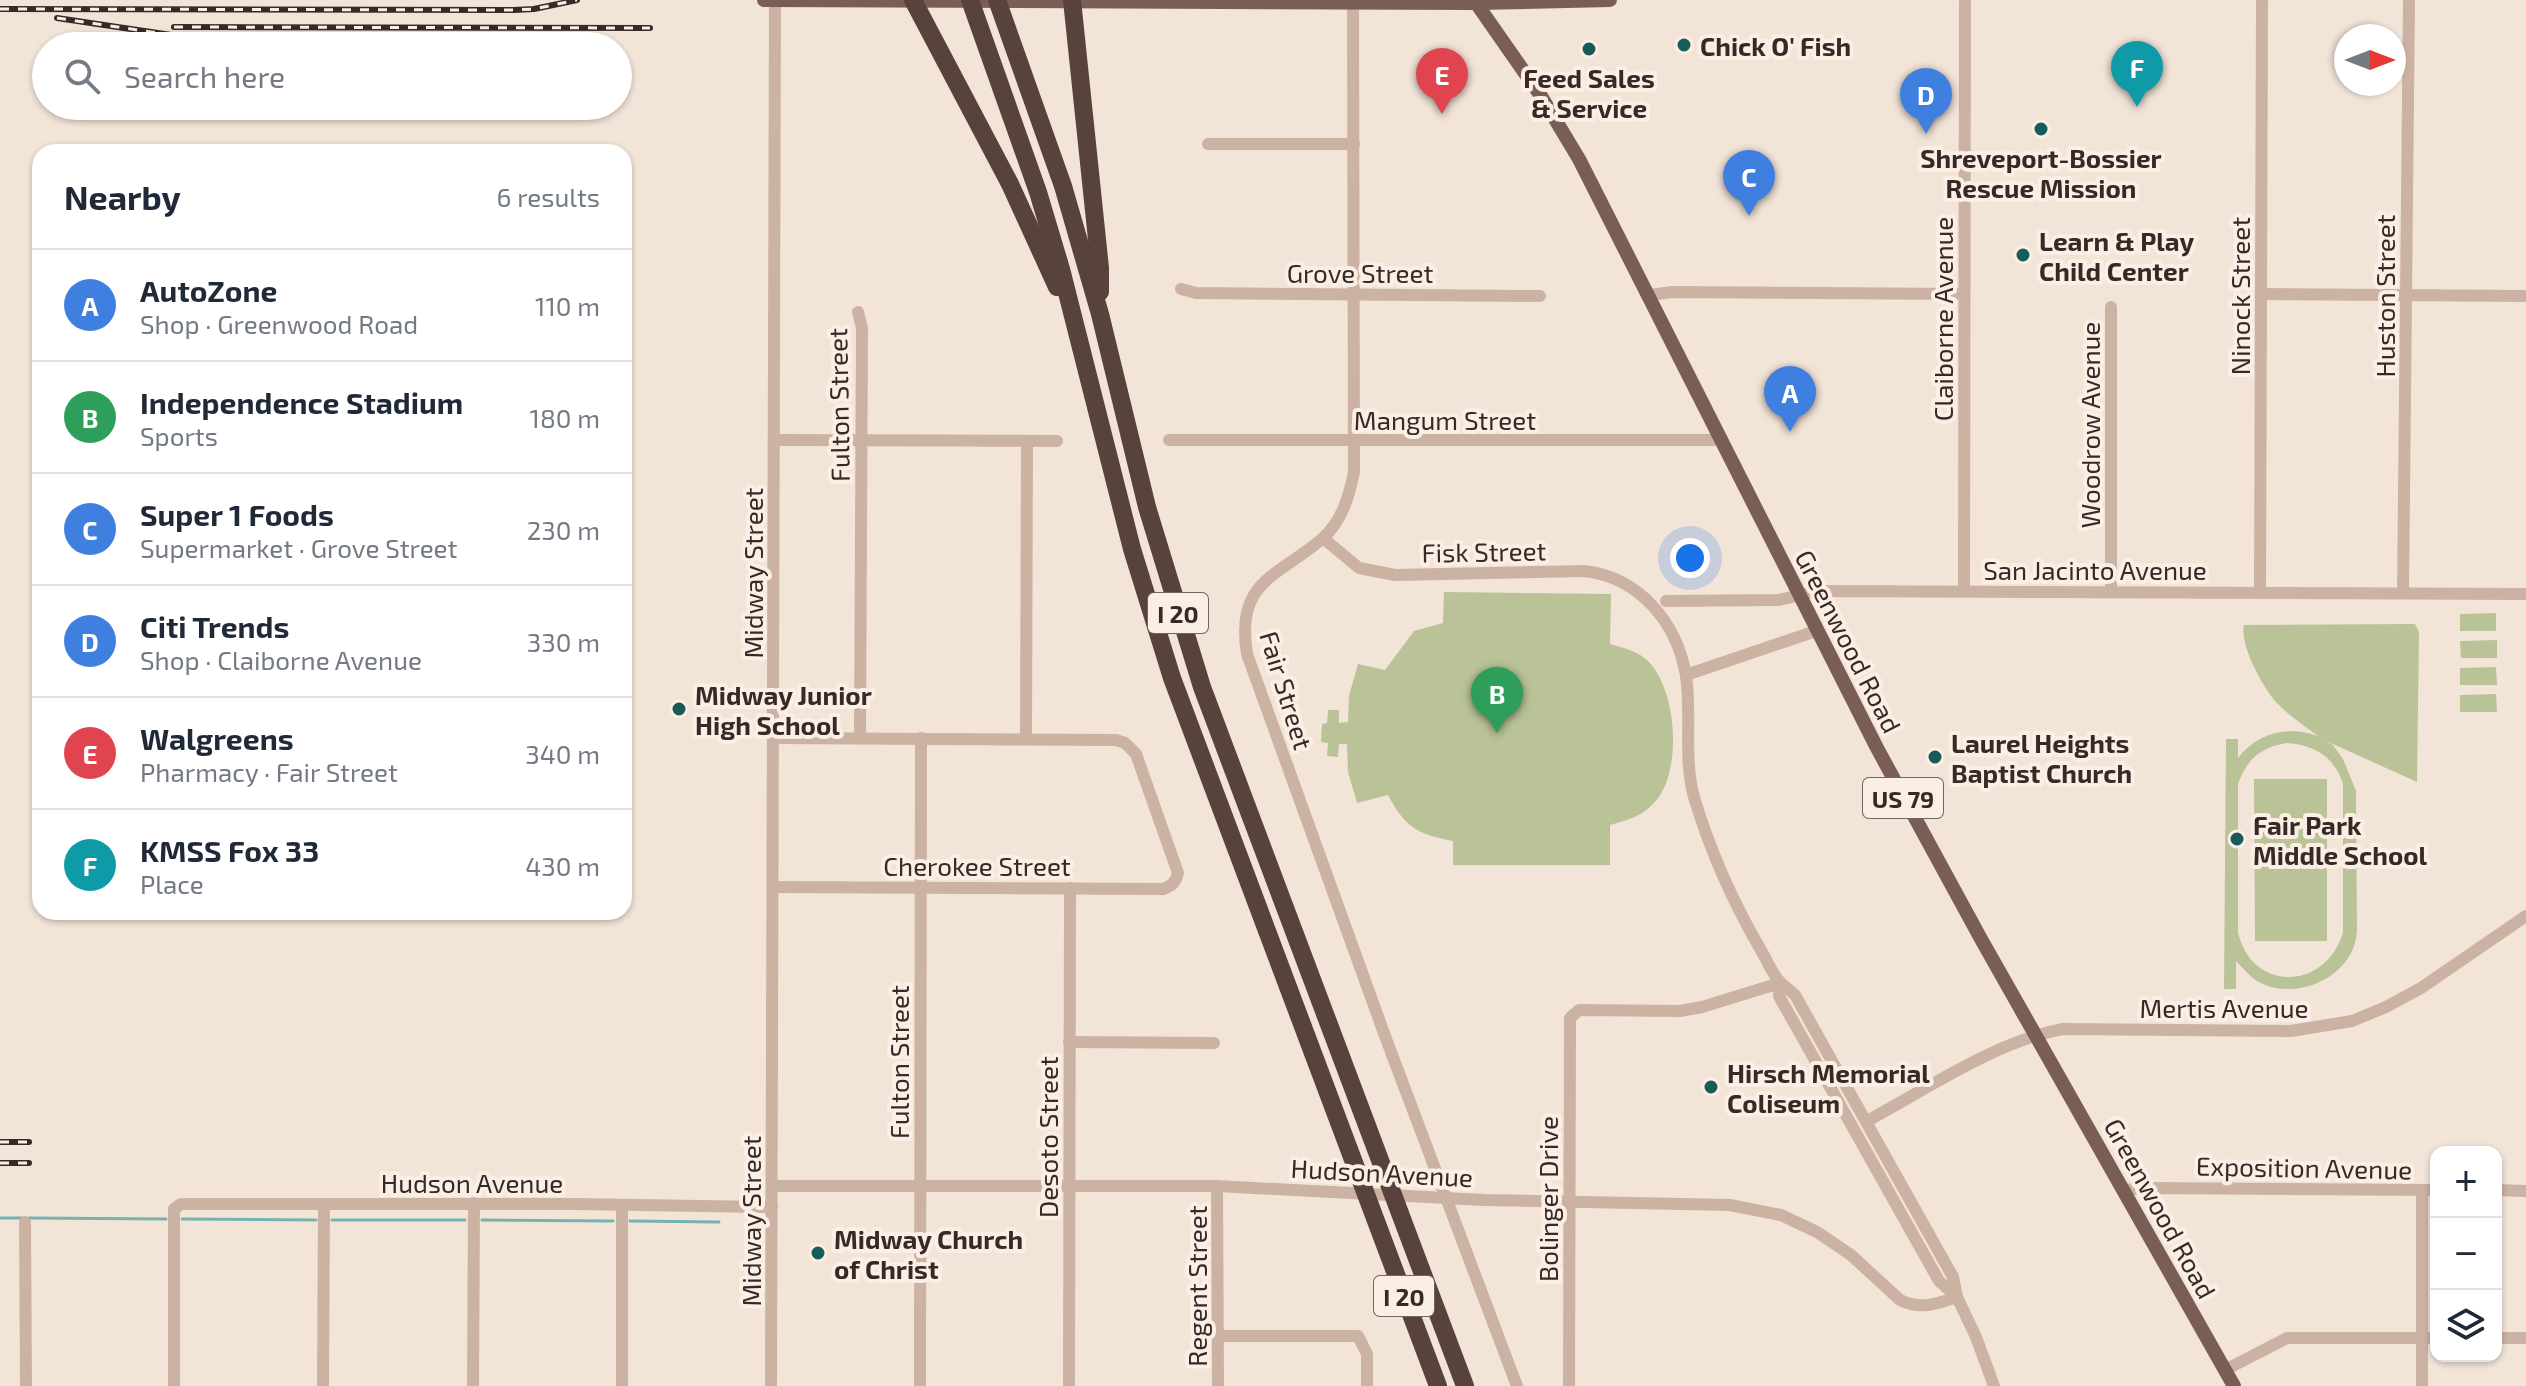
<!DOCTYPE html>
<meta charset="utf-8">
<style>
body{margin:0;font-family:"Exo 2",sans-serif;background:#f2f2f3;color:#1f2937}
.controls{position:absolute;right:24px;bottom:24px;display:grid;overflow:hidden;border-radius:16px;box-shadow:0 2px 6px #0004}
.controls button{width:72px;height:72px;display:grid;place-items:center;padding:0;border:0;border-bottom:2px solid #e0e1e3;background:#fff;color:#1f2937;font:40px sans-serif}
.compass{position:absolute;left:2334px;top:24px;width:72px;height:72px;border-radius:50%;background:#fff;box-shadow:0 2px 6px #0004;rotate:90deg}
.you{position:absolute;left:1690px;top:558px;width:28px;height:28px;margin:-20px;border:6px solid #fff;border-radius:50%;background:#1a73e8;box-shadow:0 0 0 12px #1a73e833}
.badge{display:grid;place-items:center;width:52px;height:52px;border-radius:50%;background:#2563eb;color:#fff;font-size:26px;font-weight:700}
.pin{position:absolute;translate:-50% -66px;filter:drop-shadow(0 2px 4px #0008)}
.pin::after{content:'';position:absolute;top:42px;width:28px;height:24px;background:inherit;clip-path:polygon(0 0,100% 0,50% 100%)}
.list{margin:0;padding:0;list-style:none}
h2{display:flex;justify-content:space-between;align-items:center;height:104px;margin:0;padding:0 32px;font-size:34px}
h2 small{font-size:26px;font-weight:400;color:#747a83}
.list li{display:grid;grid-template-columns:52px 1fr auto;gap:24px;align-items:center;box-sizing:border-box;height:112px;padding:0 32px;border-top:2px solid #e0e1e3}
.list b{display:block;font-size:30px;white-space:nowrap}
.list p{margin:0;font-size:26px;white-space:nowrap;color:#747a83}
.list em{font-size:26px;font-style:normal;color:#747a83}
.icon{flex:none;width:44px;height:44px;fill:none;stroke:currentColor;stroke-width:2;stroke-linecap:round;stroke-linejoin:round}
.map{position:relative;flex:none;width:2526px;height:1386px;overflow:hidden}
.search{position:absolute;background:#fff;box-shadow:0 2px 6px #0004;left:32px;top:32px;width:600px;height:88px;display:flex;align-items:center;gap:20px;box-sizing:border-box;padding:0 28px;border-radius:44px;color:#747a83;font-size:30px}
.panel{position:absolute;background:#fff;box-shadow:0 2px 6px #0004;left:32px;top:144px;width:600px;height:776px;border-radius:24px}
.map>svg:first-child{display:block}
.green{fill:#b9c397;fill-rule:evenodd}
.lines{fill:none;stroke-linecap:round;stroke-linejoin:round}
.stream{stroke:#75b3af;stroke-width:3}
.minor{stroke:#ccb2a3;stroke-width:12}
.major{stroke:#7a5e55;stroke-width:14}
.highway{stroke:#58423c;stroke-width:18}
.rail-casing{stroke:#372926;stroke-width:6}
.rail{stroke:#fbeee5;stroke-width:3;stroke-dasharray:9;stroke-linecap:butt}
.poi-dot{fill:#185c59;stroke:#fbeee5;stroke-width:3}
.labels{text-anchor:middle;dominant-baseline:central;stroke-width:8;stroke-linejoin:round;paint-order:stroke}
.shield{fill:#fbeee5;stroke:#72645f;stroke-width:2}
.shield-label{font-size:24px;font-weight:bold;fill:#372926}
.poi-label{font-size:26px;font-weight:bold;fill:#372926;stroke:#fbeee5;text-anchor:start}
.street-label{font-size:26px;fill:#372926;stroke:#fbeee5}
</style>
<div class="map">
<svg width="2526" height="1386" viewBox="0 0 2526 1386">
<rect width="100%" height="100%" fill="#f3e4d8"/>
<!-- green -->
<g class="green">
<path d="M 1444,592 L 1611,594 L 1610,644 C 1624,648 1638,651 1649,662 C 1677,691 1683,773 1654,803 C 1641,817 1627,820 1610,825 L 1610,865 L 1453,865 L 1453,841 C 1417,834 1406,828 1388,795 L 1357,803 L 1348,772 L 1347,744 L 1339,744 L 1338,757 L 1327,756 L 1328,743 L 1321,742 L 1322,724 L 1327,723 L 1328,710 L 1339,710 L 1339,723 L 1348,722 L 1349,696 L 1358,664 L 1385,670 L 1414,631 L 1443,623 Z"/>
<polygon points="2496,613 2496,631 2460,631 2460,614"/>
<path d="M 2415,624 L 2419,632 L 2417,782 L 2324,740 L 2333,745 L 2343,759 L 2356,791 L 2357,932 C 2356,938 2355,945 2352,951 C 2336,985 2286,1001 2254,979 C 2248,974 2242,967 2236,961 L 2236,989 L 2224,989 L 2226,739 L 2238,739 L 2238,758 C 2257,733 2289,725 2318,736 C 2305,726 2289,716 2278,704 C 2264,690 2239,644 2244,625 ZM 2287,743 C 2314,745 2335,757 2343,784 L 2343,932 C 2327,990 2252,994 2238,932 L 2238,784 C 2247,759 2261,747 2287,743 Z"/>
<polygon points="2497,640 2497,658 2461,658 2460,641"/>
<polygon points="2496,667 2497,685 2460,685 2460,668"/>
<polygon points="2496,694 2497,712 2460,712 2460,695"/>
<polygon points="2254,779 2327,779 2327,941 2255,941"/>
</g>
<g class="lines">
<!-- stream -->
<g class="stream">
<polyline points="0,1218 22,1218"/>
<polyline points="29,1218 166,1219"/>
<polyline points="182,1219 316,1220"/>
<polyline points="332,1220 465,1220"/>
<polyline points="482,1220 613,1221"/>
<polyline points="630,1221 719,1222"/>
</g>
<!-- minor -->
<g class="minor">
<path d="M 1353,0 L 1354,472 C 1349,497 1342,521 1322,539 C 1277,577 1235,581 1247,654 L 1385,1036 L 1517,1386"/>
<polyline points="1208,144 1354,144"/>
<polyline points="1181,289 1196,293 1540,296"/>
<polyline points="2261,294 2526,296"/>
<polyline points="1650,295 1672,292 1964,294"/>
<polyline points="2111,307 2111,591"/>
<polyline points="858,312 862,328 860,738"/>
<polyline points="774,440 1057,441"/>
<polyline points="1169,440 1721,440"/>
<path d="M 1323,538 L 1359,568 L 1395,575 L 1584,571 C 1639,577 1677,622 1686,676 C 1692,717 1683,757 1694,797 C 1710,851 1734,904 1762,952 C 1768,962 1773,976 1781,983 C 1786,988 1790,990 1795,995 L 1953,1277 L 1957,1297 L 1976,1337 L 1994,1386"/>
<polyline points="1964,591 1965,0"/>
<polyline points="2260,592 2262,0"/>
<polyline points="2403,593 2409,0"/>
<polyline points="1666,601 1779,600 1818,591 2526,594"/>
<polyline points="1686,675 1816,631"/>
<polyline points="1026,738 1027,441"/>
<path d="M 773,887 L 1163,889 C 1172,886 1176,882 1178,873 L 1136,754 L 1125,743 L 1116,740 L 773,738"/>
<polyline points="1780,983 1779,996 1939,1281 1957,1297"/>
<polyline points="1069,1042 1214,1043"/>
<path d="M 1867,1121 C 1927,1089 1996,1041 2063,1029 L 2291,1031 L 2352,1021 L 2386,1007 L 2421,988 L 2526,916"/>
<path d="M 772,1186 L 1217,1186 L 1484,1200 L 1730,1205 L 1781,1215 L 1817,1232 L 1851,1255 L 1900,1300 C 1921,1310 1936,1304 1957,1297"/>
<polyline points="1217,1186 1218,1386"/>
<polyline points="2123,1190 2149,1188 2436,1190"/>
<polyline points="2496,1190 2526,1191"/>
<polyline points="622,1205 622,1386"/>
<polyline points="25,1222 26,1386"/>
<polyline points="1218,1336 1358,1336 1367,1354 1367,1386"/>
<polyline points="2496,1338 2526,1338"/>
<polyline points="2225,1370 2287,1338 2436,1338"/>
<polyline points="174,1386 174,1209 181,1204 575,1204 772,1207"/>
<polyline points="323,1386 324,1204"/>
<polyline points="473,1386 474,1203"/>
<polyline points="771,1386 775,0"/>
<polyline points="920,1386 921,738"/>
<polyline points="1069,1386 1070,888"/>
<polyline points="1569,1386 1570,1018 1579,1010 1680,1011 1702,1007 1780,983"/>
<polyline points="2422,1386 2422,1190"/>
</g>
<!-- major -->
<g class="major">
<polyline points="764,0 1476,3 1610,0"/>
<polyline points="1474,0 1541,96 1579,159 1877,748 1981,939 2234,1386"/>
</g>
<!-- highway -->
<g class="highway">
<polyline points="913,0 1010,184 1057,287"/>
<polyline points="970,0 1038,192 1061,269 1132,549 1172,678 1438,1386"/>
<polyline points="997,0 1063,186 1100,314 1147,507 1202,687 1465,1386"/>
<polyline points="1072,0 1100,268 1100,292"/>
</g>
<defs>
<g id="rail">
<polyline points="0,9 514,10 534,9 577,0"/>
<polyline points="57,18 225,43 547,44"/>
<polyline points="174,27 650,28"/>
<polyline points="0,1142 29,1142"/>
<polyline points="0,1163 29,1163"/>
</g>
</defs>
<!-- rail casing -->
<use href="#rail" class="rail-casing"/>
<!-- rail -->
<use href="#rail" class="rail"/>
</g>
<!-- markers -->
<g class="poi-dot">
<circle cx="1684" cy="45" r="8"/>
<circle cx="1589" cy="49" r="8"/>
<circle cx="2041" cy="129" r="8"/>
<circle cx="2023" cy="255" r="8"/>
<circle cx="679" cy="709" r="8"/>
<circle cx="1935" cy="757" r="8"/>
<circle cx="2237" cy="839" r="8"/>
<circle cx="1711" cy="1087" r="8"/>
<circle cx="818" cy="1253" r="8"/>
</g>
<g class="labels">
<!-- shield labels -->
<g class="shield">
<rect x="1148" y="593" width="60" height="40" rx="6"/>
<rect x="1863" y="778" width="80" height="40" rx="6"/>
<rect x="1374" y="1276" width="60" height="40" rx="6"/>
</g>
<g class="shield-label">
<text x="1178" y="613">I 20</text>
<text x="1903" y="798">US 79</text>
<text x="1404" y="1296">I 20</text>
</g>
<!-- poi labels -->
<g class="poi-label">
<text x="1700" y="45">Chick O' Fish</text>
<text x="1589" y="77" text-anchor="middle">Feed Sales<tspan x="1589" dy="30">&amp; Service</tspan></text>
<text x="2041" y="157" text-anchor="middle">Shreveport-Bossier<tspan x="2041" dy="30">Rescue Mission</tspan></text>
<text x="2039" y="240">Learn &amp; Play<tspan x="2039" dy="30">Child Center</tspan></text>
<text x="695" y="694">Midway Junior<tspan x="695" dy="30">High School</tspan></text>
<text x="1951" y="742">Laurel Heights<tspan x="1951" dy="30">Baptist Church</tspan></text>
<text x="2253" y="824">Fair Park<tspan x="2253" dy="30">Middle School</tspan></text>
<text x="1727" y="1072">Hirsch Memorial<tspan x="1727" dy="30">Coliseum</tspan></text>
<text x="834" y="1238">Midway Church<tspan x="834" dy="30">of Christ</tspan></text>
</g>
<!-- street labels -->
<g class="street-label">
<text x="1360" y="272">Grove Street</text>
<text transform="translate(2239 296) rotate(-90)">Ninock Street</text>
<text transform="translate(2384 296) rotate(-90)">Huston Street</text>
<text transform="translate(1942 319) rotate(-90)">Claiborne Avenue</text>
<text transform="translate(838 405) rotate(-91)">Fulton Street</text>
<text x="1445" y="419">Mangum Street</text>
<text transform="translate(2089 425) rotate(-90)">Woodrow Avenue</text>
<text transform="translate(1484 551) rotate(-1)">Fisk Street</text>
<text x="2095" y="569">San Jacinto Avenue</text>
<text transform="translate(752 573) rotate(-90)">Midway Street</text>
<text transform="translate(1849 641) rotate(63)">Greenwood Road</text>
<text transform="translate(1287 690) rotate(73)">Fair Street</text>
<text x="977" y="865">Cherokee Street</text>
<text x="2224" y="1007">Mertis Avenue</text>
<text transform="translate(898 1062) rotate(-90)">Fulton Street</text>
<text transform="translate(1047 1137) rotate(-90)">Desoto Street</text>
<text transform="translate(2304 1167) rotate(1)">Exposition Avenue</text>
<text transform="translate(1382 1172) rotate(3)">Hudson Avenue</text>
<text x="472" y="1182">Hudson Avenue</text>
<text transform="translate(1547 1199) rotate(-90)">Bolinger Drive</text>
<text transform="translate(2161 1208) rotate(61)">Greenwood Road</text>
<text transform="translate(750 1221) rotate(-90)">Midway Street</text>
<text transform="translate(1196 1286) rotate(-90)">Regent Street</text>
</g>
</g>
</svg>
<div class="controls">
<button>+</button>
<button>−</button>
<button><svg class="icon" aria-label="layers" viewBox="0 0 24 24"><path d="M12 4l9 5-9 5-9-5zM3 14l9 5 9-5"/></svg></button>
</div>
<svg class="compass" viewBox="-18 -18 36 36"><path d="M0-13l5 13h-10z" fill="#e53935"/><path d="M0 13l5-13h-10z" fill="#747a83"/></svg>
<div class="you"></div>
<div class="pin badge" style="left:1790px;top:432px;background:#3f7fe0">A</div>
<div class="pin badge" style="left:1497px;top:733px;background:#2e9e5b">B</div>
<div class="pin badge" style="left:1749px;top:216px;background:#3f7fe0">C</div>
<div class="pin badge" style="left:1926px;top:134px;background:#3f7fe0">D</div>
<div class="pin badge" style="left:1442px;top:114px;background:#e0444e">E</div>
<div class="pin badge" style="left:2137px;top:107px;background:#0f9aa8">F</div>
<div class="search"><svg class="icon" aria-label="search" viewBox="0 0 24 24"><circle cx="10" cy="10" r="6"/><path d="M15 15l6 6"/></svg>Search here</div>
<section class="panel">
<h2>Nearby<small>6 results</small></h2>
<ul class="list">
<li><span class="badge" style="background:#3f7fe0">A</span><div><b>AutoZone</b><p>Shop · Greenwood Road</p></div><em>110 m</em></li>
<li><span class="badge" style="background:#2e9e5b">B</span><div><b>Independence Stadium</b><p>Sports</p></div><em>180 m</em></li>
<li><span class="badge" style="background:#3f7fe0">C</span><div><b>Super 1 Foods</b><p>Supermarket · Grove Street</p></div><em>230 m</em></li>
<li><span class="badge" style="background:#3f7fe0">D</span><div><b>Citi Trends</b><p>Shop · Claiborne Avenue</p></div><em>330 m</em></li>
<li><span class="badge" style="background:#e0444e">E</span><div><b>Walgreens</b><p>Pharmacy · Fair Street</p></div><em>340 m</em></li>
<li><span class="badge" style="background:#0f9aa8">F</span><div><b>KMSS Fox 33</b><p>Place</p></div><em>430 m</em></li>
</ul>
</section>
</div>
